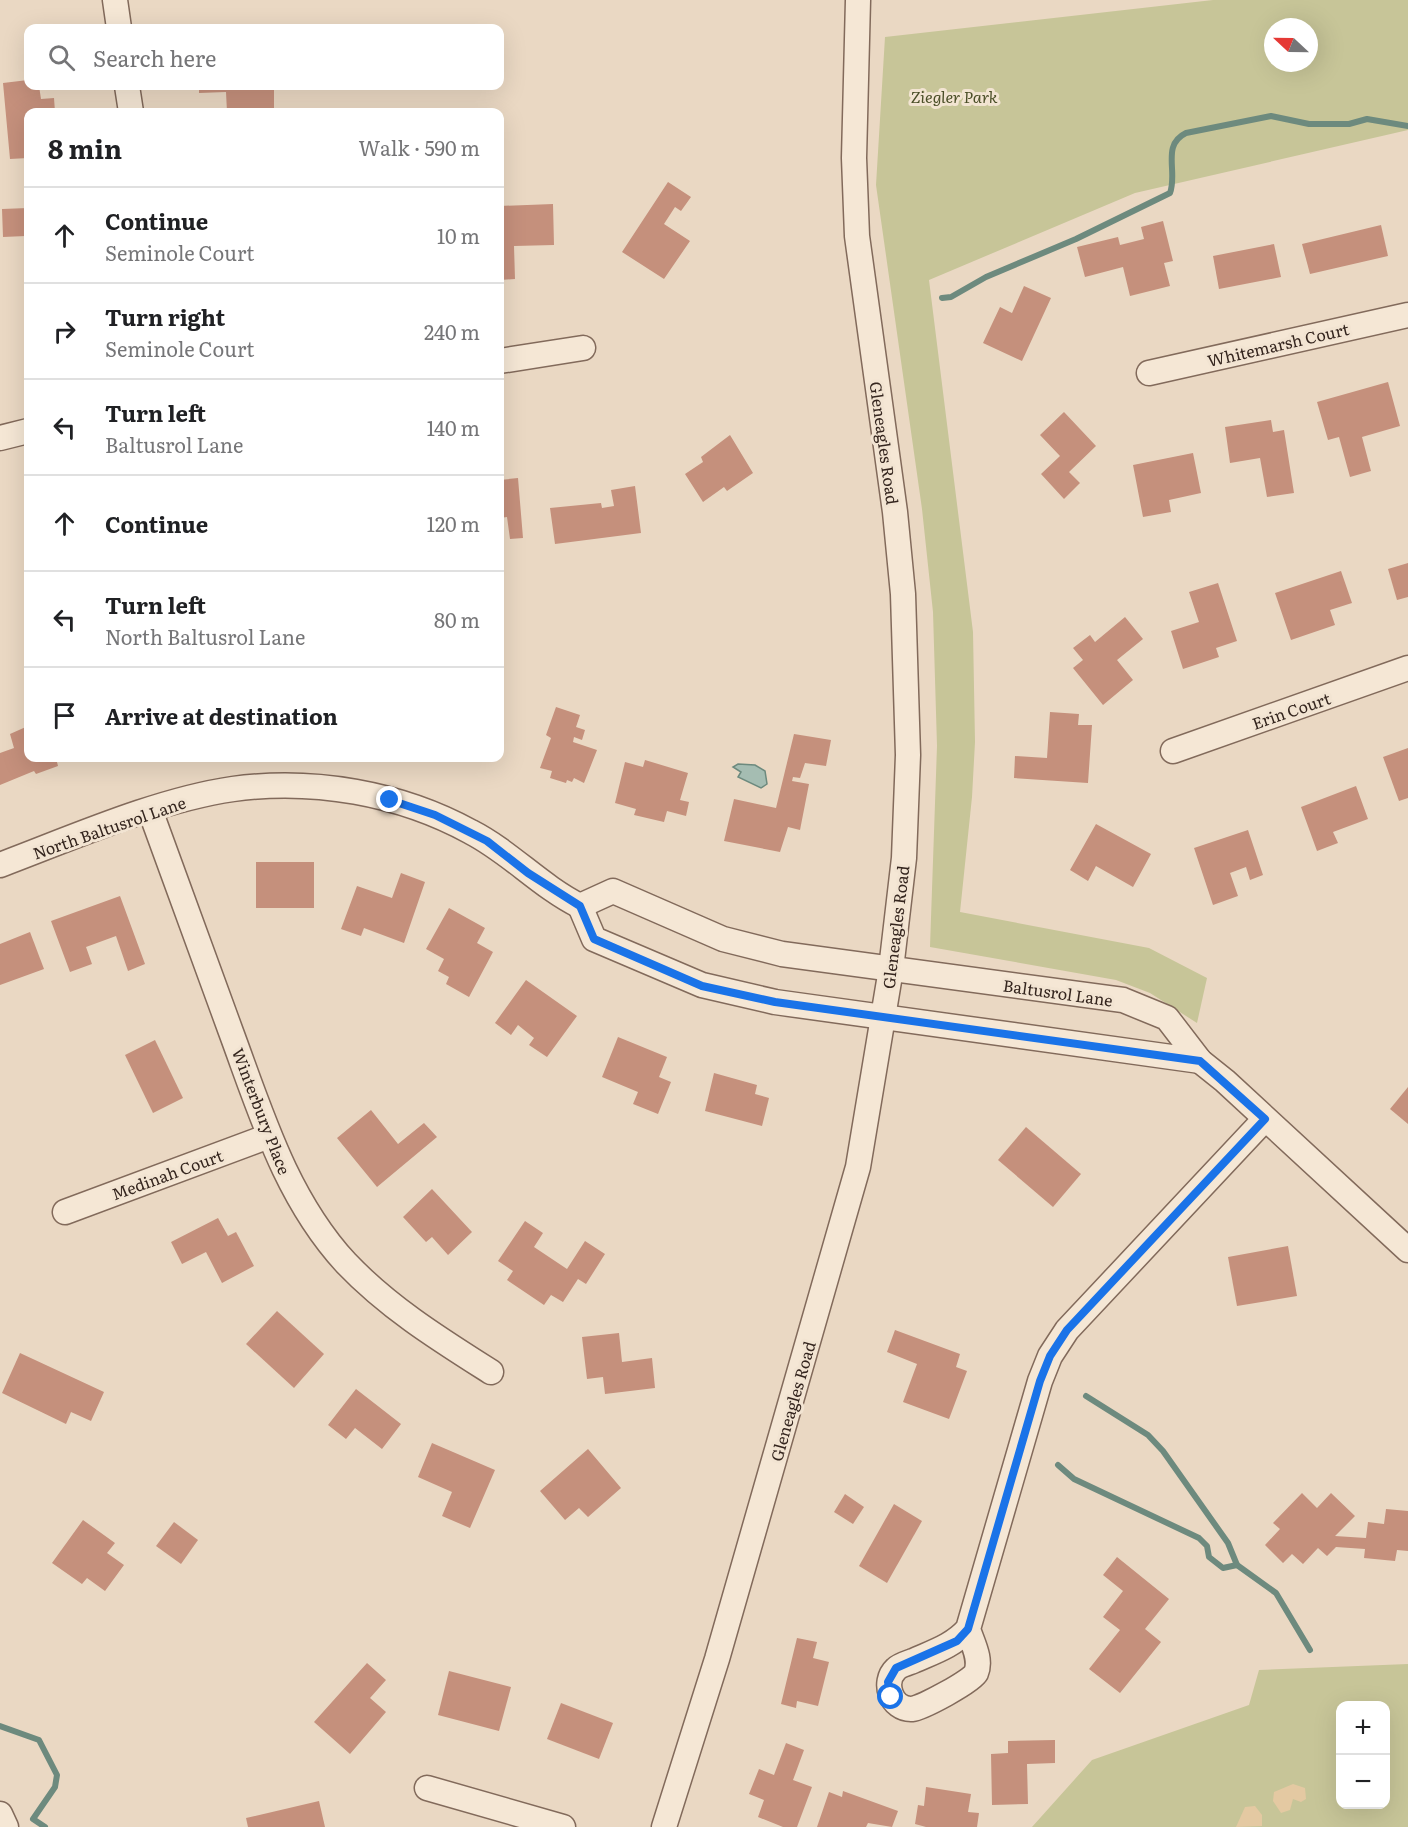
<!DOCTYPE html>
<meta charset="utf-8">
<style>
body{margin:0;font-family:Literata,serif;background:#f2f2f2;color:#202124}
.controls{position:absolute;right:18px;bottom:18px;display:grid;overflow:hidden;border-radius:12px;box-shadow:0 6px 24px #0002}
.controls button{width:54px;height:54px;display:grid;place-items:center;padding:0;border:0;border-bottom:2px solid #e0e0e0;background:#fff;color:#202124;font:30px sans-serif}
.compass{position:absolute;left:1264px;top:18px;width:54px;height:54px;border-radius:50%;background:#fff;box-shadow:0 6px 24px #0002;rotate:292deg}
.stop{position:absolute;width:18px;height:18px;margin:-14px;border:4px solid #1a73e8;border-radius:50%;background:#fff}
.stop.end{background:#1a73e8;border-color:#fff;box-shadow:0 2px 6px #0008}
.list{margin:0;padding:0;list-style:none}
h2{display:flex;justify-content:space-between;align-items:center;height:78px;margin:0;padding:0 24px;font-size:26px}
h2 small{font-size:20px;font-weight:400;color:#757577}
.list li{display:grid;grid-template-columns:39px 1fr auto;gap:18px;align-items:center;box-sizing:border-box;height:96px;padding:0 24px;border-top:2px solid #e0e0e0}
.list b{display:block;font-size:22px;white-space:nowrap}
.list p{margin:0;font-size:20px;white-space:nowrap;color:#757577}
.list em{font-size:20px;font-style:normal;color:#757577}
.icon{flex:none;width:33px;height:33px;fill:none;stroke:currentColor;stroke-width:2;stroke-linecap:round;stroke-linejoin:round}
.map{position:relative;flex:none;width:1408px;height:1827px;overflow:hidden}
.search{position:absolute;background:#fff;box-shadow:0 6px 24px #0002;left:24px;top:24px;width:480px;height:66px;display:flex;align-items:center;gap:15px;box-sizing:border-box;padding:0 21px;border-radius:12px;color:#757577;font-size:22px}
.panel{position:absolute;background:#fff;box-shadow:0 6px 24px #0002;left:24px;top:108px;width:480px;height:654px;border-radius:12px}
.map>svg:first-child{display:block}
.green{fill:#c7c598;fill-rule:evenodd}
.sand{fill:#e4c9a2}
.water{fill:#a5bdb2;stroke:#6d8a7e;stroke-width:1.5}
.lines{fill:none;stroke-linecap:round;stroke-linejoin:round}
.stream{stroke:#6d8a7e;stroke-width:6}
.building{fill:#c5907c}
.minor-casing{stroke:#826a5b;stroke-width:27}
.minor{stroke:#f5e7d5;stroke-width:24}
.route{stroke:#1a73e8;stroke-width:8}
.labels{text-anchor:middle;dominant-baseline:central;stroke-width:6;stroke-linejoin:round;paint-order:stroke}
.park-label{font-size:16px;font-style:italic;fill:#4a4e27;stroke:#f2e4d2}
.street-label{font-size:16px;fill:#34251e;stroke:#f2e4d2}
</style>
<div class="map">
<svg width="1408" height="1827" viewBox="0 0 1408 1827">
<rect width="100%" height="100%" fill="#ead8c3"/>
<!-- green -->
<g class="green">
<path d="M 1213,0 L 1408,0 L 1408,130 L 1135,193 L 929,280 L 973,632 L 975,742 L 972,797 L 960,912 L 1149,948 L 1207,978 L 1197,1023 L 1150,993 L 1116,980 L 930,947 L 937,746 L 933,612 L 922,509 L 876,185 L 885,37 ZM 1273,27 L 1309,27 L 1309,63 L 1273,63 Z"/>
<path d="M 1408,1664 L 1408,1827 L 1032,1827 L 1092,1760 L 1249,1705 L 1259,1670 ZM 1340,1706 L 1386,1706 L 1386,1804 L 1340,1804 Z"/>
</g>
<!-- sand -->
<g class="sand">
<polygon points="1293,1784 1305,1788 1306,1799 1301,1802 1293,1799 1290,1810 1281,1813 1273,1801 1274,1792"/>
<polygon points="1255,1806 1262,1815 1262,1826 1236,1827 1245,1807"/>
</g>
<!-- water -->
<polygon class="water" points="738,764 755,765 765,771 767,784 761,788 738,777 741,772 733,767"/>
<g class="lines">
<!-- stream -->
<g class="stream">
<path d="M 942,298 L 951,297 L 986,277 L 1076,239 L 1170,193 C 1178,172 1161,145 1186,133 L 1271,116 L 1309,124 L 1349,124 L 1367,119 L 1408,126"/>
<polyline points="1086,1396 1148,1435 1163,1451 1228,1543 1237,1565 1276,1593 1310,1650"/>
<polyline points="1058,1465 1074,1479 1199,1538 1207,1546 1209,1557 1223,1568 1237,1565"/>
<polyline points="0,1726 39,1740 57,1775 55,1787 33,1819 45,1827"/>
</g>
</g>
<!-- building -->
<g class="building">
<polygon points="28,80 28,86 39,86 41,99 54,98 55,112 28,112 28,158 10,159 3,83"/>
<polygon points="199,86 274,86 274,112 227,112 226,92 199,93"/>
<polygon points="668,182 691,197 681,211 675,207 664,224 690,241 664,279 622,252"/>
<polygon points="553,204 554,245 514,246 515,279 500,280 500,206"/>
<polygon points="28,208 28,240 26,236 3,237 2,209"/>
<polygon points="1163,221 1173,261 1164,263 1170,286 1130,296 1123,267 1085,277 1077,247 1118,237 1120,245 1144,239 1141,227"/>
<polygon points="1381,225 1388,256 1310,274 1302,244"/>
<polygon points="1274,244 1281,277 1219,289 1213,256"/>
<polygon points="1024,286 1051,298 1022,361 983,343 1000,307 1012,313"/>
<polygon points="1388,382 1400,426 1362,437 1371,471 1350,477 1339,437 1328,440 1317,402"/>
<polygon points="1064,412 1096,446 1069,472 1080,483 1064,499 1041,474 1060,456 1040,435"/>
<polygon points="1271,420 1273,432 1284,430 1294,493 1267,497 1260,458 1230,463 1225,427"/>
<polygon points="730,435 753,473 727,491 724,487 703,502 685,474 703,462 701,457"/>
<polygon points="1193,453 1201,493 1169,500 1171,512 1143,517 1133,465"/>
<polygon points="518,478 523,538 510,539 507,517 500,518 500,480"/>
<polygon points="635,486 641,533 555,544 550,508 601,503 602,508 614,506 611,490"/>
<polygon points="1408,563 1408,597 1397,600 1388,569"/>
<polygon points="1341,571 1352,603 1330,610 1335,625 1291,640 1275,593"/>
<polygon points="1218,583 1237,641 1216,648 1219,657 1183,669 1171,631 1199,622 1189,592"/>
<polygon points="1125,617 1143,639 1117,660 1133,680 1103,705 1073,668 1083,660 1073,648 1090,635 1095,642"/>
<polygon points="556,707 580,715 576,727 585,730 582,740 574,737 573,742 597,750 584,783 574,778 572,782 567,780 566,783 550,778 552,771 540,768 551,738 546,735"/>
<polygon points="1050,712 1079,714 1078,725 1092,725 1088,783 1014,778 1015,756 1047,758"/>
<polygon points="28,726 28,758 56,758 58,766 36,774 34,771 0,785 0,753 14,748 10,734"/>
<polygon points="794,734 831,740 826,766 805,763 800,778 793,777 792,781 809,784 800,830 788,827 780,852 724,841 734,799 776,808"/>
<polygon points="1408,748 1408,798 1399,801 1383,757"/>
<polygon points="645,760 688,773 680,800 689,802 686,816 667,811 664,822 634,815 636,809 615,803 625,762 643,767"/>
<polygon points="1356,786 1368,819 1333,832 1338,843 1317,851 1301,807"/>
<polygon points="1096,824 1151,854 1133,887 1096,866 1088,881 1070,870"/>
<polygon points="1248,830 1263,875 1250,880 1246,867 1230,873 1238,896 1213,905 1194,848"/>
<rect x="256" y="862" width="58" height="46"/>
<polygon points="401,873 425,882 404,943 364,928 361,936 341,929 357,886 392,898"/>
<polygon points="120,896 145,964 128,971 116,936 86,947 92,964 70,972 51,921"/>
<polygon points="449,908 485,928 477,943 493,952 469,997 446,984 449,977 438,971 444,959 426,949"/>
<polygon points="30,932 44,969 0,985 0,944"/>
<polygon points="526,980 577,1016 547,1057 529,1045 534,1038 518,1025 511,1035 495,1023"/>
<polygon points="618,1037 667,1057 659,1077 671,1082 658,1114 633,1104 638,1092 602,1077"/>
<polygon points="155,1040 183,1098 153,1113 125,1055"/>
<polygon points="714,1073 757,1085 755,1094 769,1098 762,1126 705,1111"/>
<polygon points="1408,1087 1408,1124 1390,1109"/>
<polygon points="371,1110 398,1144 424,1123 437,1137 377,1187 337,1138"/>
<polygon points="1026,1127 1081,1174 1053,1207 998,1160"/>
<polygon points="432,1189 472,1232 448,1255 432,1237 426,1242 403,1217"/>
<polygon points="218,1218 228,1236 236,1232 254,1266 222,1283 206,1252 182,1264 171,1242"/>
<polygon points="525,1221 543,1233 534,1247 567,1269 585,1241 605,1254 586,1284 578,1279 563,1302 551,1295 544,1305 507,1280 513,1271 498,1261"/>
<polygon points="1288,1246 1297,1296 1237,1306 1228,1257"/>
<polygon points="277,1311 324,1354 294,1388 246,1344"/>
<polygon points="895,1330 960,1354 956,1367 967,1371 949,1419 903,1402 917,1364 887,1352"/>
<polygon points="619,1333 622,1362 652,1358 655,1388 605,1394 603,1377 587,1379 582,1337"/>
<polygon points="20,1353 104,1392 91,1421 71,1412 66,1424 2,1393"/>
<polygon points="356,1389 401,1424 382,1449 355,1428 346,1439 328,1425"/>
<polygon points="432,1443 495,1470 470,1528 442,1516 452,1492 418,1477"/>
<polygon points="588,1449 621,1488 588,1517 579,1508 565,1520 540,1491"/>
<polygon points="1302,1493 1317,1508 1331,1493 1355,1516 1335,1536 1366,1538 1368,1522 1384,1524 1386,1509 1408,1511 1408,1551 1397,1550 1395,1561 1364,1558 1365,1549 1336,1547 1327,1556 1318,1548 1303,1564 1292,1554 1283,1563 1265,1545 1280,1529 1273,1523"/>
<polygon points="845,1494 864,1507 853,1524 834,1512"/>
<polygon points="894,1504 922,1521 887,1583 859,1566"/>
<polygon points="83,1520 115,1543 107,1553 124,1565 105,1591 87,1578 82,1584 52,1563"/>
<polygon points="174,1522 198,1540 181,1564 156,1546"/>
<polygon points="1117,1557 1169,1599 1145,1629 1161,1642 1120,1693 1089,1669 1120,1630 1103,1617 1123,1591 1103,1575"/>
<polygon points="797,1638 817,1642 813,1658 829,1662 818,1706 797,1701 796,1708 781,1704"/>
<polygon points="367,1663 386,1680 370,1698 386,1712 350,1754 314,1722"/>
<polygon points="449,1671 511,1687 499,1731 438,1715"/>
<polygon points="561,1703 613,1723 599,1759 547,1739"/>
<polygon points="1055,1740 1055,1763 1027,1764 1028,1804 992,1805 991,1754 1008,1753 1008,1741"/>
<polygon points="786,1743 804,1750 793,1780 812,1787 797,1827 783,1827 758,1817 764,1800 749,1794 759,1769 774,1775"/>
<polygon points="926,1787 971,1794 968,1812 979,1813 977,1827 926,1827 915,1824 918,1805 924,1806"/>
<polygon points="843,1791 898,1811 892,1827 868,1823 866,1827 817,1827 829,1792 842,1797"/>
<polygon points="319,1801 325,1827 248,1827 246,1818"/>
</g>
<g class="lines">
<defs>
<g id="minor">
<polyline points="115,0 119,28"/>
<polyline points="127,86 131,112"/>
<polyline points="500,361 583,348"/>
<polyline points="1149,373 1408,315"/>
<polyline points="0,438 28,431"/>
<polyline points="1173,751 1408,668"/>
<path d="M 150,810 C 177,884 204,958 231,1032 C 261,1113 286,1198 346,1263 C 389,1308 439,1339 491,1372"/>
<path d="M 0,865 C 72,838 157,800 233,789 C 313,778 400,793 471,832 C 510,852 540,886 580,906"/>
<polyline points="580,906 613,891 723,939 782,954 1123,1000 1167,1018 1200,1061 1225,1081 1408,1250"/>
<polyline points="580,906 594,939 702,985 775,1002 1200,1061"/>
<polyline points="65,1212 269,1136"/>
<path d="M 968,1629 C 972,1642 982,1659 976,1673 C 972,1681 922,1708 912,1709 C 891,1710 882,1682 896,1669 C 900,1665 908,1663 913,1661 C 933,1652 953,1646 968,1629 L 1040,1381 L 1050,1356 L 1067,1330 L 1265,1119"/>
<polyline points="427,1788 563,1827"/>
<polyline points="0,1814 6,1827"/>
<polyline points="664,1827 717,1659 858,1167 891,969 904,858 908,755 903,594 895,512 857,236 854,158 858,0"/>
</g>
</defs>
<!-- minor casing -->
<use href="#minor" class="minor-casing"/>
<!-- minor -->
<use href="#minor" class="minor"/>
</g>
<g class="lines">
<!-- route -->
<polyline class="route" points="390,800 435,815 487,841 528,873 580,906 594,939 702,986 775,1002 1200,1061 1265,1119 1067,1330 1050,1356 1040,1381 968,1629 957,1641 896,1668 888,1682 891,1697"/>
</g>
<g class="labels">
<!-- park labels -->
<g class="park-label">
<text x="954" y="96">Ziegler Park</text>
</g>
<!-- street labels -->
<g class="street-label">
<text transform="translate(1278 344) rotate(-13)">Whitemarsh Court</text>
<text transform="translate(885 443) rotate(82)">Gleneagles Road</text>
<text transform="translate(1291 710) rotate(-19)">Erin Court</text>
<text transform="translate(109 827) rotate(-19)">North Baltusrol Lane</text>
<text transform="translate(895 927) rotate(-83)">Gleneagles Road</text>
<text transform="translate(1058 992) rotate(8)">Baltusrol Lane</text>
<text transform="translate(262 1111) rotate(69)">Winterbury Place</text>
<text transform="translate(167 1174) rotate(-20)">Medinah Court</text>
<text transform="translate(792 1401) rotate(-74)">Gleneagles Road</text>
</g>
</g>
</svg>
<div class="controls">
<button>+</button>
<button>−</button>
</div>
<svg class="compass" viewBox="-18 -18 36 36"><path d="M0-13l5 13h-10z" fill="#e53935"/><path d="M0 13l5-13h-10z" fill="#757577"/></svg>
<div class="stop" style="left:891px;top:1697px"></div>
<div class="stop end" style="left:390px;top:800px"></div>
<div class="search"><svg class="icon" aria-label="search" viewBox="0 0 24 24"><circle cx="10" cy="10" r="6"/><path d="M15 15l6 6"/></svg>Search here</div>
<section class="panel">
<h2>8 min<small>Walk · 590 m</small></h2>
<ul class="list">
<li><svg class="icon" aria-label="ahead" viewBox="0 0 24 24"><path d="M12 20V5M6 11l6-6 6 6"/></svg><div><b>Continue</b><p>Seminole Court</p></div><em>10 m</em></li>
<li><svg class="icon" aria-label="right" viewBox="0 0 24 24"><path d="M7 20v-9h11M14 6l5 5-5 5"/></svg><div><b>Turn right</b><p>Seminole Court</p></div><em>240 m</em></li>
<li><svg class="icon" aria-label="left" viewBox="0 0 24 24"><path d="M17 20v-9H6M10 6l-5 5 5 5"/></svg><div><b>Turn left</b><p>Baltusrol Lane</p></div><em>140 m</em></li>
<li><svg class="icon" aria-label="ahead" viewBox="0 0 24 24"><path d="M12 20V5M6 11l6-6 6 6"/></svg><div><b>Continue</b></div><em>120 m</em></li>
<li><svg class="icon" aria-label="left" viewBox="0 0 24 24"><path d="M17 20v-9H6M10 6l-5 5 5 5"/></svg><div><b>Turn left</b><p>North Baltusrol Lane</p></div><em>80 m</em></li>
<li><svg class="icon" aria-label="arrive" viewBox="0 0 24 24"><path d="M6 21V4h12l-3 4 3 4H6"/></svg><div><b>Arrive at destination</b></div></li>
</ul>
</section>
</div>
